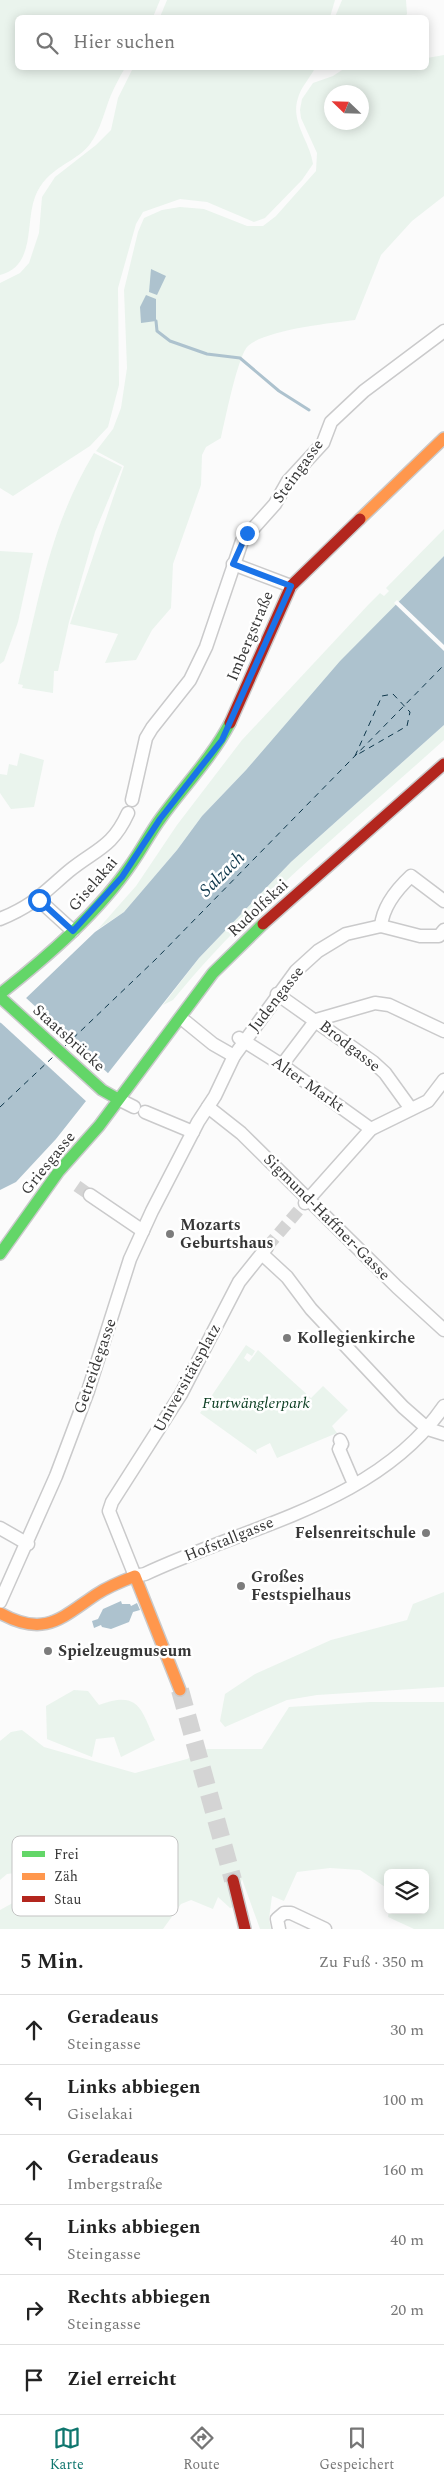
<!DOCTYPE html>
<html lang="de">
<meta charset="utf-8">
<style>
body{margin:0;font-family:Spectral,serif;background:#f2f2f2;color:#222}
.controls{position:absolute;right:15px;bottom:15px;display:grid;overflow:hidden;border-radius:8px;box-shadow:0 2px 12px #0003}
.controls button{width:45px;height:45px;display:grid;place-items:center;padding:0;border:0;border-bottom:1px solid #e0e0e0;background:#fff;color:#222;font:25px sans-serif}
.compass{position:absolute;left:324px;top:85px;width:45px;height:45px;border-radius:50%;background:#fff;box-shadow:0 2px 12px #0003;rotate:293deg}
.stop{position:absolute;width:15px;height:15px;margin:-11px;border:4px solid #1a73e8;border-radius:50%;background:#fff}
.stop.end{background:#1a73e8;border-color:#fff;box-shadow:0 1px 5px #0008}
.list{margin:0;padding:0;list-style:none}
h2{display:flex;justify-content:space-between;align-items:center;height:65px;margin:0;padding:0 20px;font-size:21px}
h2 small{font-size:16px;font-weight:400;color:#767676}
.list li{display:grid;grid-template-columns:32px 1fr auto;gap:15px;align-items:center;box-sizing:border-box;height:70px;padding:0 20px;border-top:1px solid #e0e0e0}
.list b{display:block;font-size:19px;white-space:nowrap}
.list p{margin:0;font-size:16px;white-space:nowrap;color:#767676}
.list em{font-size:16px;font-style:normal;color:#767676}
.icon{flex:none;width:28px;height:28px;fill:none;stroke:currentColor;stroke-width:2;stroke-linecap:round;stroke-linejoin:round}
.map{position:relative;flex:none;width:444px;height:1929px;overflow:hidden}
.search{position:absolute;background:#fff;box-shadow:0 2px 12px #0003;left:15px;right:15px;top:15px;height:55px;display:flex;align-items:center;gap:12px;box-sizing:border-box;padding:0 18px;border-radius:8px;color:#767676;font-size:19px}
.sheet{height:485px;background:#fff}
nav{display:flex;justify-content:space-around;align-items:center;box-sizing:border-box;height:70px;border-top:1px solid #e0e0e0;background:#fff;font-size:14px;color:#767676}
nav a{display:grid;justify-items:center;gap:2px}
nav .on{color:#0f766e}
.map>svg:first-child{display:block}
.green{fill:#eaf4ed;fill-rule:evenodd}
.water{fill:#adc2ce}
.pier{fill:#fbfbfb}
.lines{fill:none;stroke-linecap:round;stroke-linejoin:round}
.stream{stroke:#adc2ce;stroke-width:3}
.ferry{stroke:#0e374b;stroke-width:1;stroke-dasharray:6 5;stroke-linecap:butt}
.street-tunnel{stroke:#d4d4d4;stroke-width:12;stroke-dasharray:12 6;stroke-linecap:butt}
.secondary-tunnel{stroke:#d4d4d4;stroke-width:18;stroke-dasharray:18 9;stroke-linecap:butt}
.street-casing{stroke:#cacacb;stroke-width:15}
.fast-casing{stroke:#cacacb;stroke-width:14}
.slow-casing{stroke:#cacacb;stroke-width:14}
.jam-casing{stroke:#cacacb;stroke-width:14}
.street{stroke:#fefefe;stroke-width:12}
.fast{stroke:#63d668;stroke-width:11}
.slow{stroke:#ff974d;stroke-width:11}
.jam{stroke:#b3261e;stroke-width:11}
.route{stroke:#1a73e8;stroke-width:6}
.poi-dot{fill:#7c7c7c;stroke:#fff;stroke-width:2}
.labels{text-anchor:middle;dominant-baseline:central;stroke-width:5;stroke-linejoin:round;paint-order:stroke}
.street-label{font-size:16px;fill:#373737;stroke:#fff}
.poi-label{font-size:16px;font-weight:bold;fill:#373737;stroke:#fff;text-anchor:start}
.park-label{font-size:16px;font-style:italic;fill:#0f4025;stroke:#fff}
.water-label{font-size:18px;font-style:italic;fill:#0e374b;stroke:#fff}
.key{fill:#fff;stroke:#c3c3c3;stroke-width:1}
.key-label{font-size:14px;fill:#373737}
</style>
<div class="map">
<svg width="444" height="1929" viewBox="0 0 444 1929">
<rect width="100%" height="100%" fill="#fbfbfb"/>
<!-- green -->
<g class="green">
<path d="M 0,0 L 160,0 L 153,17 L 18,18 L 18,68 L 125,68 C 120,76 115,86 111,95 C 104,112 101,129 90,144 C 75,164 47,166 35,197 C 25,223 36,266 0,275 Z"/>
<polygon points="167,0 335,0 330,17 160,17"/>
<polygon points="342,0 406,0 407,14 404,18 335,17"/>
<path d="M 444,55 L 444,196 L 412,221 L 381,255 L 355,320 C 331,323 265,330 248,346 C 238,355 225,421 221,438 L 206,447 L 202,455 L 201,485 L 173,564 L 171,608 L 152,630 L 136,660 L 105,663 L 118,634 L 70,624 L 124,466 L 96,451 L 113,429 L 121,408 L 127,368 L 124,290 L 138,232 L 144,218 L 162,210 L 180,207 L 204,209 L 247,226 L 263,226 L 276,216 L 316,171 L 317,153 L 301,118 L 300,110 L 302,99 L 313,83 L 333,76 L 345,68 L 426,68 L 427,58 ZM 332,92 L 362,92 L 362,122 L 332,122 Z"/>
<path d="M 133,68 L 315,68 C 310,78 301,87 298,98 C 290,122 310,141 313,164 L 302,180 L 265,218 L 254,222 L 207,202 L 180,199 L 143,212 L 136,224 L 118,288 L 119,385 L 108,427 L 90,446 L 13,496 L 0,488 L 0,283 L 20,273 L 29,263 L 39,233 L 42,197 L 55,177 L 96,145 L 111,130 L 118,98 Z"/>
<path d="M 94,453 L 122,467 L 95,532 L 69,622 L 58,671 L 54,671 L 53,693 L 22,688 L 23,685 L 18,684 C 39,601 49,527 94,453 Z"/>
<polygon points="444,529 444,556 340,661 246,770 202,816 177,850 124,912 98,929 136,886 177,825 242,740 369,604 380,593 384,596 389,591 386,588"/>
<polygon points="0,551 33,553 18,622 4,661 0,664"/>
<path d="M 444,725 L 444,740 C 351,824 252,903 173,1000 L 163,1005 L 199,958 L 291,862 Z"/>
<polygon points="20,753 44,760 34,807 11,809 0,793 0,774 7,775 9,764 17,766"/>
<polygon points="246,1345 255,1351 252,1356 247,1353 244,1358 249,1362 258,1350 311,1398 323,1386 348,1410 332,1426 337,1433 277,1458 270,1443 256,1450 257,1454 200,1413"/>
<polygon points="444,1592 444,1687 317,1695 287,1700 225,1727 220,1721 225,1694 255,1674 331,1640 407,1620 413,1604"/>
<path d="M 74,1690 L 88,1691 L 99,1705 C 139,1690 141,1709 155,1740 L 121,1757 L 114,1737 L 96,1739 L 92,1757 L 47,1739 L 46,1706 Z"/>
<polygon points="370,1702 444,1702 444,1929 414,1929 388,1917 389,1910 425,1910 425,1873 388,1873 388,1889 360,1870 330,1868 297,1872 284,1901 272,1896 269,1919 271,1929 260,1929 242,1879 234,1907 230,1908 218,1897 213,1909 191,1900 181,1904 163,1929 0,1929 0,1910 29,1894 72,1861 55,1855 37,1870 7,1874 0,1880 0,1741 11,1732 22,1730 44,1747 135,1773 187,1759 207,1749 262,1749 289,1707"/>
</g>
<!-- water -->
<g class="water">
<polygon points="151,269 166,276 157,295 149,292"/>
<polygon points="146,295 156,299 156,321 141,323 140,307"/>
<polygon points="444,556 444,725 291,862 199,958 56,1139 16,1182 0,1190 0,1023 95,932 124,912 177,850 202,816 246,770 340,661"/>
<polygon points="121,1601 122,1604 130,1604 131,1606 137,1603 140,1610 133,1612 129,1622 111,1629 102,1627 101,1625 94,1628 92,1621 98,1619 103,1609"/>
</g>
<!-- pier -->
<g class="pier">
<polygon points="397,600 444,645 444,651 394,603"/>
<polygon points="25,997 110,1075 88,1103 0,1022"/>
</g>
<g class="lines">
<!-- stream -->
<polyline class="stream" points="156,321 157,331 170,341 207,354 240,358 279,391 309,410"/>
<!-- ferry -->
<g class="ferry">
<polygon points="393,694 410,712 407,726 355,756 382,696"/>
<polyline points="65,1046 156,959 444,665"/>
<polyline points="0,1107 53,1057"/>
</g>
<!-- street-tunnel -->
<g class="street-tunnel">
<polyline points="77,1186 90,1195"/>
<polyline points="267,1247 305,1203"/>
</g>
<!-- secondary-tunnel -->
<polyline class="secondary-tunnel" points="180,1690 233,1880"/>
<defs>
<g id="street">
<polyline points="233,564 291,586"/>
<polyline points="132,800 146,738 152,728 190,680 206,647 242,541 275,504 288,481 323,443 331,422 364,391 444,331"/>
<polyline points="39,900 73,931"/>
<path d="M 0,919 C 34,905 42,894 69,871 C 96,849 112,848 128,813"/>
<path d="M 381,926 C 383,906 397,889 411,876 L 444,901"/>
<polyline points="277,994 373,1062 385,1073 411,1109"/>
<polyline points="186,1022 213,1044 234,1056"/>
<polyline points="239,1038 282,1065 371,1129"/>
<polyline points="282,1065 316,1020 375,1003 389,1005 444,1031"/>
<polyline points="118,1099 134,1107"/>
<polyline points="208,1107 241,1133 397,1287 444,1330"/>
<polyline points="145,1112 193,1132"/>
<polyline points="90,1195 143,1231"/>
<polyline points="305,1203 371,1129 428,1101 444,1080"/>
<path d="M 267,1247 L 239,1282 L 181,1394 L 112,1502 L 109,1511 L 135,1576 L 145,1574 C 246,1526 377,1504 444,1406"/>
<polyline points="262,1254 287,1277 311,1309 403,1407 428,1429 444,1434"/>
<polyline points="340,1440 342,1444 339,1449 354,1484"/>
<polyline points="0,1528 28,1544"/>
<polyline points="0,1602 56,1476 88,1391 130,1259 152,1211 198,1122 215,1096 234,1056 296,971 318,951 346,934 381,926 420,936 439,936 444,930"/>
<polyline points="279,1929 277,1919 284,1913 291,1913 325,1929"/>
</g>
<g id="fast">
<path d="M 0,994 C 47,957 98,913 132,863 C 142,849 150,833 161,818 C 184,786 211,759 230,723"/>
<polyline points="0,997 102,1090 118,1099"/>
<polyline points="0,1254 59,1171 99,1126 213,973 263,924"/>
</g>
<g id="slow">
<polyline points="360,519 444,438"/>
<path d="M 0,1613 C 45,1638 61,1618 97,1594 C 109,1586 122,1581 135,1576 L 180,1690"/>
</g>
<g id="jam">
<polyline points="230,723 291,586 360,519"/>
<polyline points="263,924 444,764"/>
<polyline points="233,1880 245,1929"/>
</g>
</defs>
<!-- street casing -->
<use href="#street" class="street-casing"/>
<!-- fast casing -->
<use href="#fast" class="fast-casing"/>
<!-- slow casing -->
<use href="#slow" class="slow-casing"/>
<!-- jam casing -->
<use href="#jam" class="jam-casing"/>
<!-- street -->
<use href="#street" class="street"/>
<!-- fast -->
<use href="#fast" class="fast"/>
<!-- slow -->
<use href="#slow" class="slow"/>
<!-- jam -->
<use href="#jam" class="jam"/>
</g>
<g class="lines">
<!-- route -->
<polyline class="route" points="39,900 73,931 122,877 160,819 222,740 291,586 233,564 247,533"/>
</g>
<!-- markers -->
<g class="poi-dot">
<circle cx="170" cy="1234" r="5"/>
<circle cx="287" cy="1338" r="5"/>
<circle cx="426" cy="1533" r="5"/>
<circle cx="241" cy="1586" r="5"/>
<circle cx="48" cy="1651" r="5"/>
</g>
<g class="labels">
<!-- street labels -->
<g class="street-label">
<text transform="translate(298 471) rotate(-54)">Steingasse</text>
<text transform="translate(250 636) rotate(-67)">Imbergstraße</text>
<text transform="translate(93 884) rotate(-49)">Giselakai</text>
<text transform="translate(258 908) rotate(-43)">Rudolfskai</text>
<text transform="translate(276 999) rotate(-52)">Judengasse</text>
<text transform="translate(69 1038) rotate(42)">Staatsbrücke</text>
<text transform="translate(350 1046) rotate(38)">Brodgasse</text>
<text transform="translate(308 1084) rotate(35)">Alter Markt</text>
<text transform="translate(48 1163) rotate(-51)">Griesgasse</text>
<text transform="translate(327 1217) rotate(45)">Sigmund-Haffner-Gasse</text>
<text transform="translate(95 1366) rotate(-71)">Getreidegasse</text>
<text transform="translate(187 1378) rotate(-61)">Universitätsplatz</text>
<text transform="translate(229 1539) rotate(-22)">Hofstallgasse</text>
</g>
<!-- poi labels -->
<g class="poi-label">
<text x="180" y="1225">Mozarts<tspan x="180" dy="18">Geburtshaus</tspan></text>
<text x="297" y="1338">Kollegienkirche</text>
<text x="416" y="1533" text-anchor="end">Felsenreitschule</text>
<text x="251" y="1577">Großes<tspan x="251" dy="18">Festspielhaus</tspan></text>
<text x="58" y="1651">Spielzeugmuseum</text>
</g>
<!-- park labels -->
<g class="park-label">
<text x="256" y="1403">Furtwänglerpark</text>
</g>
<!-- water labels -->
<g class="water-label">
<text transform="translate(222 874) rotate(-45)">Salzach</text>
</g>
</g>
<!-- legend -->
<rect x="12" y="1836" width="166" height="80" rx="8" class="key"/>
<rect x="22" y="1851" width="23" height="6" fill="#63d668"/>
<rect x="22" y="1873" width="23" height="7" fill="#ff974d"/>
<rect x="22" y="1896" width="23" height="6" fill="#b3261e"/>
<g class="key-label">
<text x="54" y="1859">Frei</text>
<text x="54" y="1881">Zäh</text>
<text x="54" y="1904">Stau</text>
</g>
</svg>
<div class="controls">
<button><svg class="icon" aria-label="layers" viewBox="0 0 24 24"><path d="M12 4l9 5-9 5-9-5zM3 14l9 5 9-5"/></svg></button>
</div>
<svg class="compass" viewBox="-18 -18 36 36"><path d="M0-13l5 13h-10z" fill="#e53935"/><path d="M0 13l5-13h-10z" fill="#767676"/></svg>
<div class="stop" style="left:39px;top:900px"></div>
<div class="stop end" style="left:247px;top:533px"></div>
<div class="search"><svg class="icon" aria-label="search" viewBox="0 0 24 24"><circle cx="10" cy="10" r="6"/><path d="M15 15l6 6"/></svg>Hier suchen</div>
</div>
<section class="sheet">
<h2>5 Min.<small>Zu Fuß · 350 m</small></h2>
<ul class="list">
<li><svg class="icon" aria-label="ahead" viewBox="0 0 24 24"><path d="M12 20V5M6 11l6-6 6 6"/></svg><div><b>Geradeaus</b><p>Steingasse</p></div><em>30 m</em></li>
<li><svg class="icon" aria-label="left" viewBox="0 0 24 24"><path d="M17 20v-9H6M10 6l-5 5 5 5"/></svg><div><b>Links abbiegen</b><p>Giselakai</p></div><em>100 m</em></li>
<li><svg class="icon" aria-label="ahead" viewBox="0 0 24 24"><path d="M12 20V5M6 11l6-6 6 6"/></svg><div><b>Geradeaus</b><p>Imbergstraße</p></div><em>160 m</em></li>
<li><svg class="icon" aria-label="left" viewBox="0 0 24 24"><path d="M17 20v-9H6M10 6l-5 5 5 5"/></svg><div><b>Links abbiegen</b><p>Steingasse</p></div><em>40 m</em></li>
<li><svg class="icon" aria-label="right" viewBox="0 0 24 24"><path d="M7 20v-9h11M14 6l5 5-5 5"/></svg><div><b>Rechts abbiegen</b><p>Steingasse</p></div><em>20 m</em></li>
<li><svg class="icon" aria-label="arrive" viewBox="0 0 24 24"><path d="M6 21V4h12l-3 4 3 4H6"/></svg><div><b>Ziel erreicht</b></div></li>
</ul>
</section>
<nav>
<a class="on"><svg class="icon" aria-label="map" viewBox="0 0 24 24"><path d="M3 6l6-2 6 2 6-2v14l-6 2-6-2-6 2zM9 4v14M15 6v14"/></svg>Karte</a>
<a><svg class="icon" aria-label="directions" viewBox="0 0 24 24"><path d="M12 3l9 9-9 9-9-9zM9 14v-3h6M13 9l2 2-2 2"/></svg>Route</a>
<a><svg class="icon" aria-label="saved" viewBox="0 0 24 24"><path d="M7 4h10v16l-5-4-5 4z"/></svg>Gespeichert</a>
</nav>
